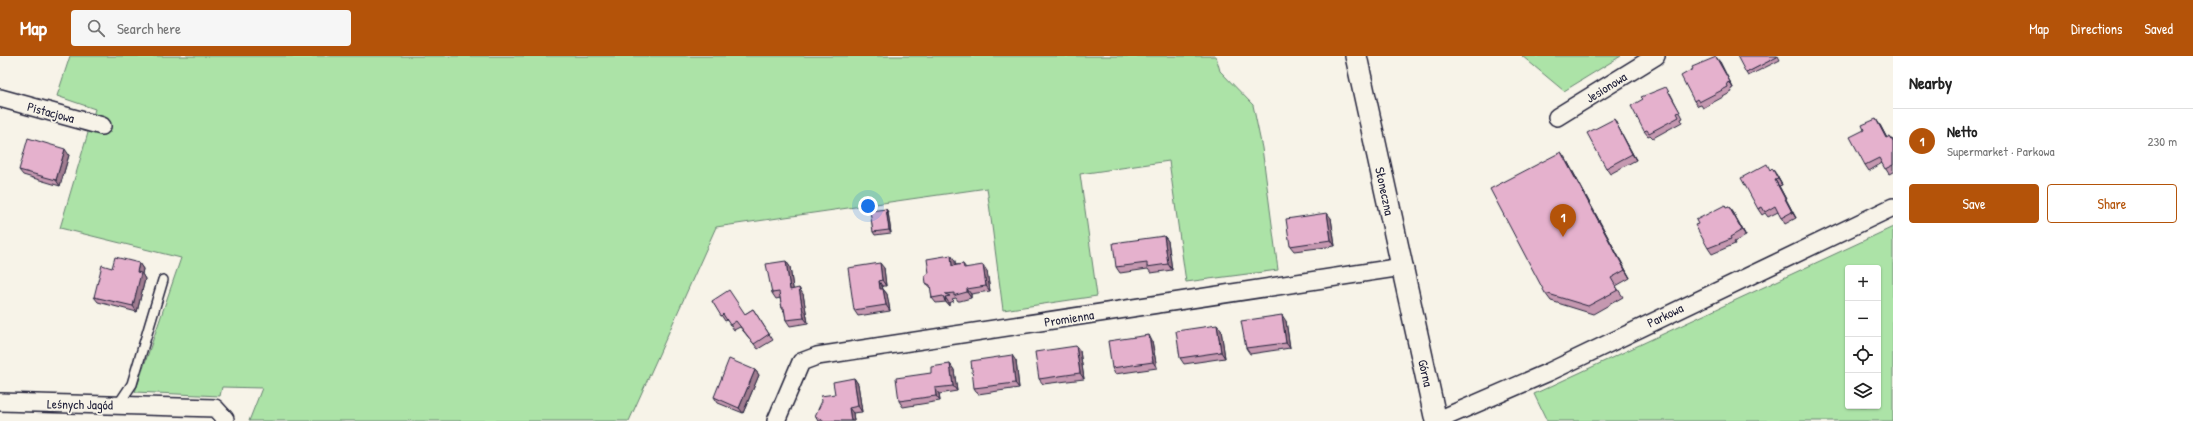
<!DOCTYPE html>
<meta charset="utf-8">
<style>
body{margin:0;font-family:"Patrick Hand",sans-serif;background:#f6f6f6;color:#222}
.controls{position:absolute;right:12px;bottom:12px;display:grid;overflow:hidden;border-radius:4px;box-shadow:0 1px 3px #0004}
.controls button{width:36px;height:36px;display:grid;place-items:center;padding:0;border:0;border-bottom:1px solid #e0e0e0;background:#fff;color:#222;font:20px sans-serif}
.you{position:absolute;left:868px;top:150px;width:14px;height:14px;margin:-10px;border:3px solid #fff;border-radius:50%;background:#1a73e8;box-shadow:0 0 0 6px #1a73e833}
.badge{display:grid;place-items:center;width:26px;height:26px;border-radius:50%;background:#b45309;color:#fff;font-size:13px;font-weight:700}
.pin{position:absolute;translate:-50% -33px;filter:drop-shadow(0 1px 2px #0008)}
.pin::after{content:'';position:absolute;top:21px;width:14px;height:12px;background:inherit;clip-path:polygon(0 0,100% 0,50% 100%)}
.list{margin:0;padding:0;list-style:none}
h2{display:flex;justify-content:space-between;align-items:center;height:52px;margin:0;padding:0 16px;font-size:17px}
h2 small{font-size:13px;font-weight:400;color:#767676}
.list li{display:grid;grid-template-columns:26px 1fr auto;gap:12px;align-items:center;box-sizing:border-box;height:64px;padding:0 16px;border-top:1px solid #e0e0e0}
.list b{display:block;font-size:15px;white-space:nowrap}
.list p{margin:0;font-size:13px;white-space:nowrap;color:#767676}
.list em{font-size:13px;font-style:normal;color:#767676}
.actions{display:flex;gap:8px;padding:12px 16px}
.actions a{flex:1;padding:9px 0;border:1px solid #b45309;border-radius:4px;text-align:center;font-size:14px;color:#b45309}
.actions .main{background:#b45309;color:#fff}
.icon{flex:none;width:22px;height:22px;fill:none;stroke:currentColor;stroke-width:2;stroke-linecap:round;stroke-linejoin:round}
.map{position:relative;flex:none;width:1893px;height:365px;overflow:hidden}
header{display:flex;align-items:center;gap:24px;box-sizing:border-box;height:56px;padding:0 20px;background:#b45309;color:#fff}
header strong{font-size:19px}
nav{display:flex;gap:22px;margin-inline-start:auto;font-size:14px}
.search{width:280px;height:36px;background:#f6f6f6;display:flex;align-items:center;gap:10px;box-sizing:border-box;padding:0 14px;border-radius:4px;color:#767676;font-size:15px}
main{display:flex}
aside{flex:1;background:#fff}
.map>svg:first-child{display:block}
.green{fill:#ace3a7;stroke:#678271;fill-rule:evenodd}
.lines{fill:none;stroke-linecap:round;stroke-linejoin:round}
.service-casing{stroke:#22223b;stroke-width:12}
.minor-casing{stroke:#22223b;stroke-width:20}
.tertiary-casing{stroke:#22223b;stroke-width:24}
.service{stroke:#f7f3e8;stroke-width:9}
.minor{stroke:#f7f3e8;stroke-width:17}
.tertiary{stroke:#f7f3e8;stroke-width:21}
.wall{fill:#c598b0;stroke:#22223b}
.shaded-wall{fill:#a07c90;stroke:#22223b}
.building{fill:#e5b1cd;stroke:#22223b}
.labels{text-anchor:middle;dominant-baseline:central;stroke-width:3.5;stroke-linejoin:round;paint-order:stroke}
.street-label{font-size:13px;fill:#22223b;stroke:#f7f3e8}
</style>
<header>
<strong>Map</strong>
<div class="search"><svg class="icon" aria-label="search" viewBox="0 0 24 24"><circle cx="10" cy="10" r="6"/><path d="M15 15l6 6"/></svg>Search here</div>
<nav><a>Map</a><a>Directions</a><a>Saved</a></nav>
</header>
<main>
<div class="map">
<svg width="1893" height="365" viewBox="0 0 1893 365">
<rect width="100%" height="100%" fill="#f7f3e8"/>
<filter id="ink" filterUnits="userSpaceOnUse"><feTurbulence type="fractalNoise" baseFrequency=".025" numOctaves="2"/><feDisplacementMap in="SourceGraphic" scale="8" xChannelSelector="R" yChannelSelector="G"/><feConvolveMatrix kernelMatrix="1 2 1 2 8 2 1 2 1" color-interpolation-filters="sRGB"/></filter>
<g filter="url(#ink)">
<!-- green -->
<g class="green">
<polygon points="70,0 1216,0 1220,15 1253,49 1262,92 1278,214 1186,226 1169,105 1080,118 1097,240 1003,254 987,132 716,171 629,365 249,365 262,332 222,331 220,340 135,336 181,202 60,172 95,53 57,40"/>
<polygon points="1522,0 1621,0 1564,35"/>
<path d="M 1893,171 L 1893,365 L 1547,365 L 1534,338 ZM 1848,212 L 1878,212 L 1878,350 L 1848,350 Z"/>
</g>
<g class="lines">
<defs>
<polyline id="service" points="118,349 132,328 163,224"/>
<g id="minor">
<polyline points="0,42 102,70"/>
<polyline points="1557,61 1656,0"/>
<polyline points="0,346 215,352 225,363 225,365"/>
<polyline points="776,365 801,306 817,300 1402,211"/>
<polyline points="1436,365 1549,316 1893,151"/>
</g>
<polyline id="tertiary" points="1356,0 1436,365"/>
</defs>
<!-- service casing -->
<use href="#service" class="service-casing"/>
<!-- minor casing -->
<use href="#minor" class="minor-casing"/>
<!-- tertiary casing -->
<use href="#tertiary" class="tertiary-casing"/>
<!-- service -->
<use href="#service" class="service"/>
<!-- minor -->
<use href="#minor" class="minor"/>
<!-- tertiary -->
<use href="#tertiary" class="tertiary"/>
</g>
<!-- wall -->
<g class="wall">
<polygon points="1778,0 1780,4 1748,20 1746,17"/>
<polygon points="1720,6 1733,32 1731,33 1732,36 1703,52 1701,49 1698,50 1694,45"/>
<polygon points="1670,37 1683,62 1681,63 1682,66 1653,82 1650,79 1648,80 1644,75"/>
<polygon points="1614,63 1617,69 1636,104 1610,118 1606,112"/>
<polygon points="1880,69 1887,82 1890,80 1893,84 1893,116 1889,118 1882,107 1869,115 1865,109"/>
<polygon points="69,99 60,130 23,119 19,114"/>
<polygon points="1566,103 1630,222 1616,230 1623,241 1593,258 1551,245 1545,237"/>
<polygon points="1770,113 1776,118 1782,129 1779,130 1796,162 1785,168 1778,156 1768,161 1765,157 1762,159 1758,153"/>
<polygon points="1729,151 1733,156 1746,180 1734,186 1735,188 1712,198 1708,192 1727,152"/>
<polygon points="886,153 888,156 891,177 875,179 873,176"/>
<polygon points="1331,162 1335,190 1294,195 1290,190"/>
<polygon points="1164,180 1168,185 1172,214 1151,217 1148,213 1120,217 1116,211"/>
<polygon points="951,199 955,205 955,209 963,208 966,212 987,215 990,235 971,238 971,242 960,245 958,245 956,242 952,243 954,245 949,247 949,250 946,246 936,247 932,242 931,233 926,227"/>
<polygon points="786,205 790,211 793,233 803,238 808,267 790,270 786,264 785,257 782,252 780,242 776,243 772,237"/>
<polygon points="139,207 143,213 142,218 145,223 137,256 98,246 94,241 112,212"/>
<polygon points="884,212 886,230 882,230 883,233 887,238 890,255 858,260 854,254"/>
<polygon points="712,245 745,258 753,253 773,284 758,293 740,271 734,274 727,264 725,265"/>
<polygon points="1286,265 1290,292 1250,298 1246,292"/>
<polygon points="1221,274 1225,302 1184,308 1180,302"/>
<polygon points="1152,285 1157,312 1115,318 1112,312"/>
<polygon points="1080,295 1084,323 1043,328 1039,323"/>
<polygon points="1016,305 1019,332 978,338 974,332"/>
<polygon points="950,308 954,314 957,335 939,338 940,345 903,351 899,345 931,317"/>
<polygon points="755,314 759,319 743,357 718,347 714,341"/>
<polygon points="854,322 858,328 862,356 853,357 854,365 818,365 815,360 835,338"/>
</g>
<!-- shaded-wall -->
<g class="shaded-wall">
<polygon points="1716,1 1720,6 1733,32 1730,26"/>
<polygon points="1614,63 1617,69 1636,104 1632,98"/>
<polygon points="1876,63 1880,69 1890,88 1886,82"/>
<polygon points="65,93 69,99 60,130 56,124"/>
<polygon points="1561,96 1566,103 1630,222 1625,214"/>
<polygon points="1772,112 1776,118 1782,129 1778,123"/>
<polygon points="1775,124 1779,130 1796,162 1792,156"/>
<polygon points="1729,151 1733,156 1746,180 1742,174"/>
<polygon points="886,153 888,156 891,177 889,174"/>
<polygon points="1327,157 1331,162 1335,190 1331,184"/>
<polygon points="1164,180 1168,185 1172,214 1168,208"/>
<polygon points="951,199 955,205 956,216 952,210"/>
<polygon points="786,205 790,211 794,239 790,234"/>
<polygon points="139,207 143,213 142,218 145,223 137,256 133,250 137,216"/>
<polygon points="880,207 884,212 886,230 882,224"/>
<polygon points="983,209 987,215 990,235 986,230"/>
<polygon points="879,225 882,230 884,238 880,233"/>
<polygon points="799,232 803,238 808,267 804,262"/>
<polygon points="883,233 887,238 890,255 886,249"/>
<polygon points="967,233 971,238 971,242 967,236"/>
<polygon points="945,241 949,247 949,250 945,245"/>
<polygon points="1282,259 1286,265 1290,292 1286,287"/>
<polygon points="1217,269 1221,274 1225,302 1221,296"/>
<polygon points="1149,279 1152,285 1157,312 1153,306"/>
<polygon points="1076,290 1080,295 1084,323 1080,317"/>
<polygon points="1012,299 1016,305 1019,332 1015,327"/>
<polygon points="950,308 954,314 957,335 953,330"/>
<polygon points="755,314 759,319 743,357 739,352"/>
<polygon points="854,322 858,328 862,356 858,350"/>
<polygon points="935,332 939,338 940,345 936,340"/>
<polygon points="849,352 853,357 854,365 851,365"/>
</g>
<!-- building -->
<g class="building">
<polygon points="1737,0 1777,0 1777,1 1746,17"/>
<polygon points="1716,1 1730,26 1727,27 1728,31 1699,46 1697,43 1694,45 1681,20 1693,13 1692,11"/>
<polygon points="1666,31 1680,56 1677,57 1679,61 1649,77 1647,74 1644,75 1631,50 1643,43 1641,41"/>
<polygon points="1614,63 1632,98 1606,112 1587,77"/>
<polygon points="1876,63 1886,82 1890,80 1893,85 1893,109 1885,113 1879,102 1865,109 1850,81 1864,74 1862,69"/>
<polygon points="28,82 65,93 56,124 19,114"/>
<polygon points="1561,96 1625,214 1611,222 1618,234 1588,250 1545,237 1490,133"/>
<polygon points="1767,108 1770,114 1772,112 1778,123 1775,124 1792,156 1781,162 1775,150 1765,156 1762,151 1758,153 1741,122"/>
<polygon points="1725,149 1726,152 1729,151 1742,174 1730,181 1731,183 1708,192 1695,169 1698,168 1696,164"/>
<polygon points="886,153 889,174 873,176 870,155"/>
<polygon points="1327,157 1331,184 1290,190 1286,163"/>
<polygon points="1164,180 1168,208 1147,211 1147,207 1116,211 1113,187"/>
<polygon points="951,199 952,210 963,208 964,212 983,209 986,230 967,233 967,236 956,239 954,240 954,237 945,238 950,240 945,241 945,245 943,240 932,242 930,229 926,227 925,220 929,217 927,203"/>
<polygon points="115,201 139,207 137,216 141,217 133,250 94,241 102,209 112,212"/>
<polygon points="786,205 790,234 799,232 804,262 786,264 784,252 782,252 779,236 772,237 766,208"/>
<polygon points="880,207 882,224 879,225 880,233 883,233 886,249 854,254 848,212"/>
<polygon points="729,234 745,258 753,253 769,278 754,288 736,265 730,269 723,258 721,260 712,245"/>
<polygon points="1282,259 1286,287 1246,292 1241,265"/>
<polygon points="1217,269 1221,296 1180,302 1176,275"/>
<polygon points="1149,279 1153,306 1112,312 1108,285"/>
<polygon points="1076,290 1080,317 1039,323 1035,296"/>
<polygon points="1012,299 1015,327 974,332 971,305"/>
<polygon points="729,303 755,314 739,352 714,341"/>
<polygon points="950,308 953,330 935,332 936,340 899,345 896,322 931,317 931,311"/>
<polygon points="854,322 858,350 849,352 851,365 825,365 815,360 822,345 821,340 835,338 833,326"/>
</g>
</g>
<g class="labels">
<!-- street labels -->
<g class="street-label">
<text transform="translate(1606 31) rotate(-32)">Jesionowa</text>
<text transform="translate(51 56) rotate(15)">Pistacjowa</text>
<text transform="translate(1385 135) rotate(78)">Słoneczna</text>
<text transform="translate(1665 259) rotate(-26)">Parkowa</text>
<text transform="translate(1069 262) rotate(-9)">Promienna</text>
<text transform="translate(1426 317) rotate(77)">Górna</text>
<text transform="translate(80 348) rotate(1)">Leśnych Jagód</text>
</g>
</g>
</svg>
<div class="controls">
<button>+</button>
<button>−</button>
<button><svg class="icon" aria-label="locate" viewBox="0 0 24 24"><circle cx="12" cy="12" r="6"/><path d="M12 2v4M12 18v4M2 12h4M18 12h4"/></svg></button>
<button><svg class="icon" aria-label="layers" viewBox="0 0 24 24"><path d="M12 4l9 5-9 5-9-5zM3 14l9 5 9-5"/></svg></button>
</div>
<div class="you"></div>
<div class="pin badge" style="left:1563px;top:181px">1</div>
</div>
<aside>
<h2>Nearby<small></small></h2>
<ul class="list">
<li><span class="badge">1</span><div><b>Netto</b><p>Supermarket · Parkowa</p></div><em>230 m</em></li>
</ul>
<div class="actions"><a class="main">Save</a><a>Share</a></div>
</aside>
</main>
